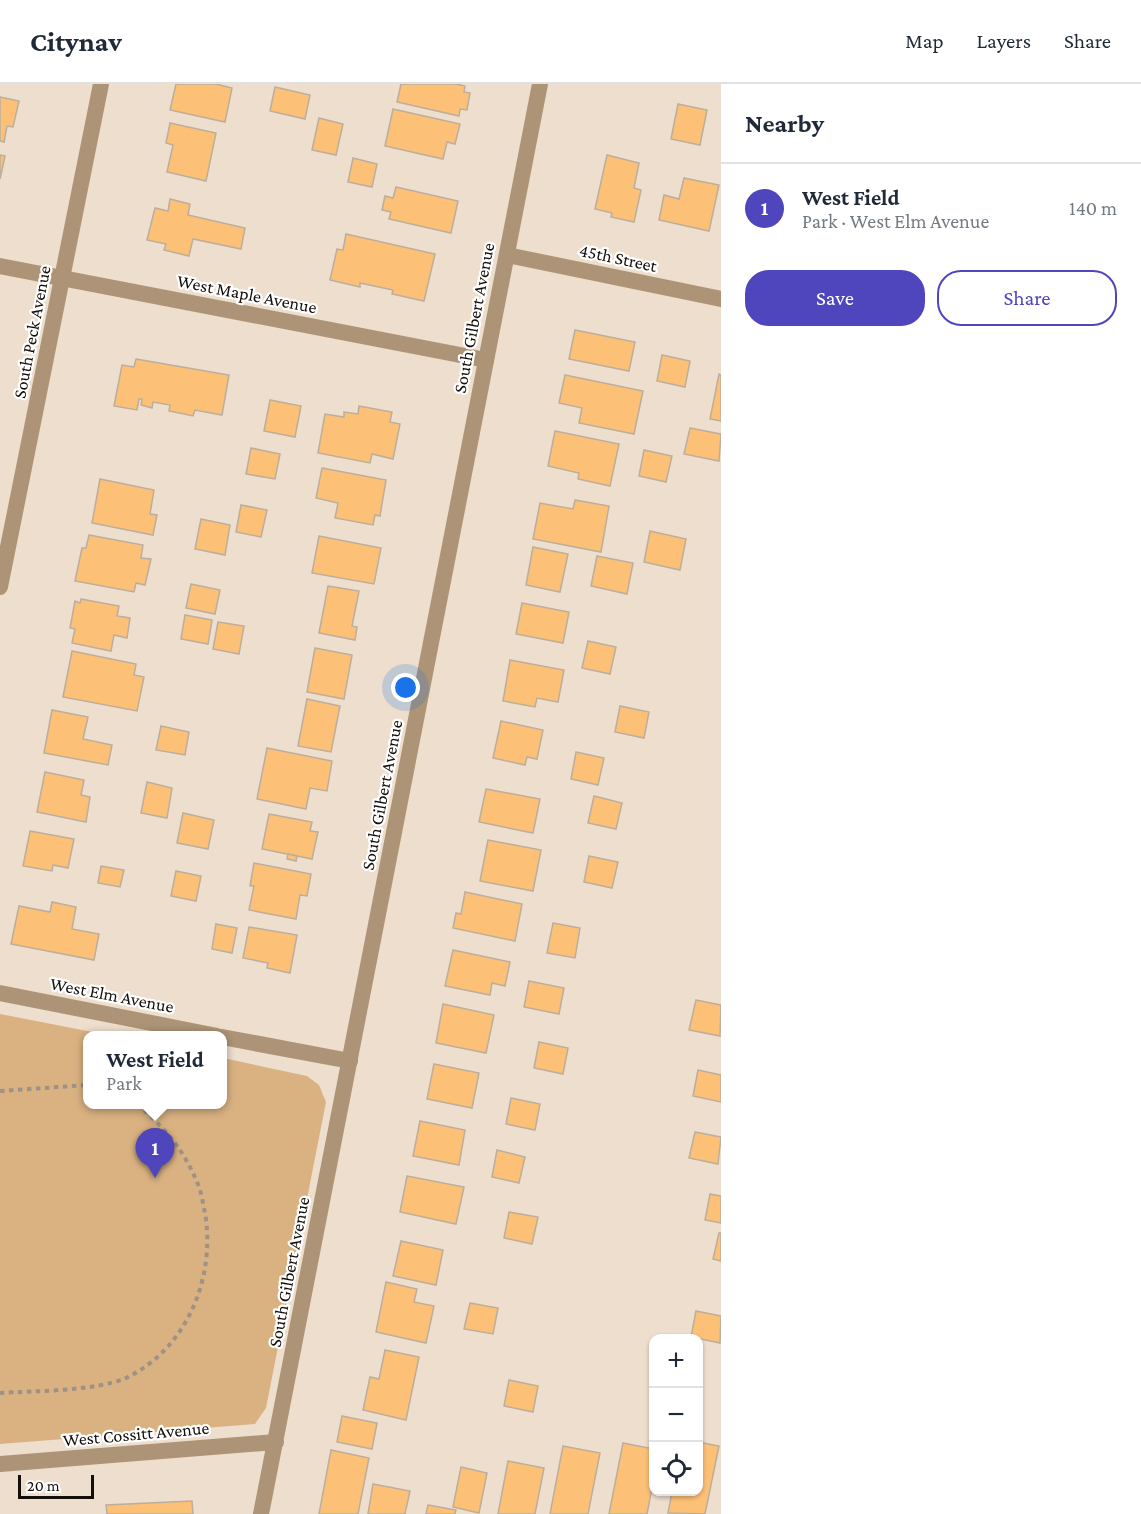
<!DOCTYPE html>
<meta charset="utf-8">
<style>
body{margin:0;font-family:"Crimson Pro",serif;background:#f6f6f7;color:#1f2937}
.controls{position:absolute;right:18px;bottom:18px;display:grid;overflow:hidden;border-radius:12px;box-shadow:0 2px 4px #0004}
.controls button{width:54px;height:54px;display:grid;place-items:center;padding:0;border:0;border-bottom:2px solid #e0e1e3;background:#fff;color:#1f2937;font:30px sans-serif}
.scale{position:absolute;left:18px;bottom:15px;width:76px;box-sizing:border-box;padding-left:6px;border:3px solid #130e09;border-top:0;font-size:16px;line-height:21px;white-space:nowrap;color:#130e09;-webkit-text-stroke:4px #fff;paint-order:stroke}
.you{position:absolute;left:406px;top:604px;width:21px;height:21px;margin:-15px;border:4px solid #fff;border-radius:50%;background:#1a73e8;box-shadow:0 0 0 9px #1a73e833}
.badge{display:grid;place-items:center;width:39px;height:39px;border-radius:50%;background:#4f45bc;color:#fff;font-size:20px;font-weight:700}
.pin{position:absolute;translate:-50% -50px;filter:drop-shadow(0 2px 3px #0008)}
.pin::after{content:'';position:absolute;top:32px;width:21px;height:18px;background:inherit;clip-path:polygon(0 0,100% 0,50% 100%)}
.popup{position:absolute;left:83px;top:947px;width:144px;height:78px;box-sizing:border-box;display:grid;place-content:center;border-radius:12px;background:#fff;filter:drop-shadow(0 2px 4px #0005);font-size:20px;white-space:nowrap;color:#747a83}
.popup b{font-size:22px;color:#1f2937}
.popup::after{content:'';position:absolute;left:50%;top:100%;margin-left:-12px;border:12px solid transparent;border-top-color:#fff}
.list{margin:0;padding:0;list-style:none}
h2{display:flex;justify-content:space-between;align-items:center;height:78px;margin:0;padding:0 24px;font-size:26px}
h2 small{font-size:20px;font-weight:400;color:#747a83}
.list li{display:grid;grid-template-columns:39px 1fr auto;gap:18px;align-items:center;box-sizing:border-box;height:90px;padding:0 24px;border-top:2px solid #e0e1e3}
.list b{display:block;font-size:22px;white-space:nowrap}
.list p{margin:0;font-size:20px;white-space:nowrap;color:#747a83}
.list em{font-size:20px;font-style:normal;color:#747a83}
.actions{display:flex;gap:12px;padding:18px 24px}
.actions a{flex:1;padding:14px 0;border:2px solid #4f45bc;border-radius:24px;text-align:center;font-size:21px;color:#4f45bc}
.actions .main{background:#4f45bc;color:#fff}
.icon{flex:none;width:33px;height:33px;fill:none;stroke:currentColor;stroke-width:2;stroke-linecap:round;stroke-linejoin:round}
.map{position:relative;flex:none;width:721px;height:1430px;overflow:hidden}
header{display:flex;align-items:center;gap:36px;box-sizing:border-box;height:84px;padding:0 30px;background:#fff;border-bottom:2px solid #e0e1e3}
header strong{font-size:28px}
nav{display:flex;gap:33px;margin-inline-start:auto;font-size:21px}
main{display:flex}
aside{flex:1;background:#fff}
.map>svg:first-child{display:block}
.green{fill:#dab282}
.building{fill:#fcc076;stroke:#bcae9d;stroke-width:1.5}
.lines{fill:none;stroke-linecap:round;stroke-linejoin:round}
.path{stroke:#9d9285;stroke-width:4;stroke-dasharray:4.5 4.5;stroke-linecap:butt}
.minor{stroke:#ad9476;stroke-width:16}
.tertiary{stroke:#ad9476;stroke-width:16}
.labels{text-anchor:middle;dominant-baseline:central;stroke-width:4.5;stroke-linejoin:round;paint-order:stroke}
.street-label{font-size:18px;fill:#130e09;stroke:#fff}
</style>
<header>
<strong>Citynav</strong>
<nav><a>Map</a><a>Layers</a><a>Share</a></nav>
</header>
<main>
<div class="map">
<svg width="721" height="1430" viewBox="0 0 721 1430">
<rect width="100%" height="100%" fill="#eddecd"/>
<!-- green -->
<polygon class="green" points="0,930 108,951 88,952 88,1020 222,1020 223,974 307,992 319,1001 326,1018 266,1324 255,1340 0,1360"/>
<!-- building -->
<g class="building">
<polygon points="176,0 216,0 232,4 225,38 170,26"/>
<polygon points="401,0 456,0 465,2 464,8 470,9 467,26 460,25 459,32 397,18"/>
<polygon points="275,3 310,11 305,35 270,27"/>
<polygon points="0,13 19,17 13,43 7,42 4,58 0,57"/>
<polygon points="678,20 707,26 700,61 671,55"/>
<polygon points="393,25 460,40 455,60 447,58 443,75 385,62"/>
<polygon points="319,34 343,40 336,71 312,66"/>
<polygon points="170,39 216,49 206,97 167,88 173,61 166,59"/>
<polygon points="0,71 5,72 0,95"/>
<polygon points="607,71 639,79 634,104 641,106 634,138 611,133 612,129 595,125"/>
<polygon points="353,74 377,80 372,103 348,98"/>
<polygon points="684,94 719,101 709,147 659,136 664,111 679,115"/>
<polygon points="396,103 458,117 451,149 389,135 391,128 382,126 385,112 393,114"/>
<polygon points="170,115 190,120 188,131 245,144 241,165 193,155 189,172 164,166 166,160 147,156 155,124 168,127"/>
<polygon points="346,150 435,170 424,217 392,210 393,206 360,199 360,203 330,196 337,165 343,166"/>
<polygon points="575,246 635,258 629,287 569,275"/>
<polygon points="662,271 690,277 685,303 657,297"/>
<polygon points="136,275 229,291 222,331 195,326 193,332 169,327 170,321 153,318 152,324 141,321 142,315 139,315 137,326 114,322 122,281 134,283"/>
<polygon points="719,290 721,291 721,337 710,335"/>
<polygon points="565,291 643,307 634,350 579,339 582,324 559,319"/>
<polygon points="270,316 301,322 295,353 264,347"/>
<polygon points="359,322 392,328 390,338 400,340 393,375 372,370 370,379 318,369 325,330 344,333 344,328 358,330"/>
<polygon points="690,344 721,350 719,377 684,370"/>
<polygon points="555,347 619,360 610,402 578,395 579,389 548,382"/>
<polygon points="251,364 280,370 275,395 246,390"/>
<polygon points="644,366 672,372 666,398 639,392"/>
<polygon points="322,384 386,396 380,432 375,431 373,441 335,434 338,419 316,414"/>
<polygon points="100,395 154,406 150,430 157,431 153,451 92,439"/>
<polygon points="575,416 609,422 601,468 533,455 540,419 573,425"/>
<polygon points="241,421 267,426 261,453 236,448"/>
<polygon points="201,435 230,441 225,471 195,465"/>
<polygon points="650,447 686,455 680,486 644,478"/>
<polygon points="89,451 143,461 141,474 151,475 145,501 136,499 134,508 75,497 82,464 86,464"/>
<polygon points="319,452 381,464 374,500 312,489"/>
<polygon points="533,463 568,470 560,508 526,501"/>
<polygon points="597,472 633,479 627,510 591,502"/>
<polygon points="191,500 220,506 215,530 186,524"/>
<polygon points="328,502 359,507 352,542 357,543 355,556 319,549"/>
<polygon points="81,515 119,522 117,532 130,534 127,554 114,551 111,567 72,559 75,545 70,544 75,517 80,519"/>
<polygon points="522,519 569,528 563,559 516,550"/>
<polygon points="185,531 212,536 208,560 181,555"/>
<polygon points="218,538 244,542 239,570 213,565"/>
<polygon points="588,557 616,563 610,590 582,584"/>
<polygon points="315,564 352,571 344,615 307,608"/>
<polygon points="72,567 136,580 134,591 144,593 137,627 63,613"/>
<polygon points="510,576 564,586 558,618 537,614 535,623 503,617"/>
<polygon points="307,615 340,622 331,668 298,662"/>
<polygon points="620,622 649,628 644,654 615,648"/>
<polygon points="52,626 88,633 83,655 112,661 108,681 44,669"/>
<polygon points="501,637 543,646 537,675 527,673 525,681 493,674"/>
<polygon points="161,642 189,648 185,671 156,666"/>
<polygon points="267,664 332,677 327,707 310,704 306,725 257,715"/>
<polygon points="576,668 604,674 598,701 571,695"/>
<polygon points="45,688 84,696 81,711 90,713 86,738 37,728"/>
<polygon points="147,698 172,704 167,734 141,729"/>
<polygon points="486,705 540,715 533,749 479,738"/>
<polygon points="594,712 622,719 616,745 588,739"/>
<polygon points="183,729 214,736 208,765 177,759"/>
<polygon points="269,730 312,738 310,747 318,748 312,775 262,765"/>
<polygon points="30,747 74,755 68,784 53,781 52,787 23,782"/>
<polygon points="488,756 541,766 533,807 480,797"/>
<polygon points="288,770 297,772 296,777 287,775"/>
<polygon points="589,772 618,778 612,804 584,798"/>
<polygon points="254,779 311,790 307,812 300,811 296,835 249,826 254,802 250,802"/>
<polygon points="101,782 124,786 120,803 98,799"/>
<polygon points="176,787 201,792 196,817 171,812"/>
<polygon points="465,808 522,820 515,857 453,844 456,829 461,830"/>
<polygon points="52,818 76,823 72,845 99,850 94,876 11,860 19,822 50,828"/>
<polygon points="553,839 580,844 575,874 547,869"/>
<polygon points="216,840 237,844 232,869 212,865"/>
<polygon points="249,843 297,851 290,889 267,884 268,879 243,874"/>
<polygon points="453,866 510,878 505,902 492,899 490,911 445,902"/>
<polygon points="529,897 564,904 559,930 524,923"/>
<polygon points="696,916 721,921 720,952 689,946"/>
<polygon points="443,920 494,931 486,969 436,959"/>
<polygon points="539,958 568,964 563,990 534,984"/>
<polygon points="434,980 479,989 472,1024 427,1015"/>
<polygon points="698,986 721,991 721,1018 693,1012"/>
<polygon points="511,1014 540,1020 535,1046 506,1040"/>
<polygon points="420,1037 465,1046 459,1081 413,1072"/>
<polygon points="695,1048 721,1053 718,1080 689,1074"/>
<polygon points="497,1066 525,1073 519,1099 492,1093"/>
<polygon points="407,1092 464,1103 456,1140 400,1128"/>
<polygon points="710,1110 721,1112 721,1139 705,1136"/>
<polygon points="509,1128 538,1133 532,1160 504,1154"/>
<polygon points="719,1149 721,1149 721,1177 713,1175"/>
<polygon points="401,1157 443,1166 436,1201 393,1192"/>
<polygon points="386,1198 417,1205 414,1218 434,1222 426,1259 376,1248"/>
<polygon points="470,1219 498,1224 493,1250 464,1245"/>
<polygon points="696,1227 721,1232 720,1259 691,1253"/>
<polygon points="385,1266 419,1273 406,1336 363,1326 370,1293 379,1295"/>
<polygon points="509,1296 538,1302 533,1328 504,1322"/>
<polygon points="342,1332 377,1339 372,1365 337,1358"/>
<polygon points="698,1358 719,1362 705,1430 668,1429 672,1408 698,1408"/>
<polygon points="623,1359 654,1365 654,1394 647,1430 609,1430"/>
<polygon points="563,1362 600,1369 588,1430 550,1430"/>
<polygon points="331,1366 369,1374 358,1430 319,1430"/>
<polygon points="508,1377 544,1384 535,1430 498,1430"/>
<polygon points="461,1383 487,1389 479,1429 453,1423"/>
<polygon points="373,1400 410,1407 405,1430 368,1430"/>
<polygon points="192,1417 193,1430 107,1430 106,1421"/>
<polygon points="428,1421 456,1426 455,1430 426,1430"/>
</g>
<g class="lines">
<!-- path -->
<g class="path">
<polyline points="0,1007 88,1001"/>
<path d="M 0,1309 C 34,1307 96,1307 126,1294 C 187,1265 216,1193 205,1129 C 203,1121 202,1111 199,1103 C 185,1067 166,1045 137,1020"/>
</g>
<!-- minor -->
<g class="minor">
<polyline points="507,171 721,215"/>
<polyline points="0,182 486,276"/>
<polyline points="0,503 101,0"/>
<polyline points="0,909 217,952"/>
<polyline points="222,953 350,977"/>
<polyline points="0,1380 276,1358"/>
</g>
<!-- tertiary -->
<polyline class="tertiary" points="261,1430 540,0"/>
</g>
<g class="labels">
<!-- street labels -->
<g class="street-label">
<text transform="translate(618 174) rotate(12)">45th Street</text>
<text transform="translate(247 210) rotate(11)">West Maple Avenue</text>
<text transform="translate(474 234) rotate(-79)">South Gilbert Avenue</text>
<text transform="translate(32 248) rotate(-79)">South Peck Avenue</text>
<text transform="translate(382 711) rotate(-79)">South Gilbert Avenue</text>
<text transform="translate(112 911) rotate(11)">West Elm Avenue</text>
<text transform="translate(289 1188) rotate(-79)">South Gilbert Avenue</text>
<text transform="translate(136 1350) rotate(-5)">West Cossitt Avenue</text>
</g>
</g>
</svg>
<div class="controls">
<button>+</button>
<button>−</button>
<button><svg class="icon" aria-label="locate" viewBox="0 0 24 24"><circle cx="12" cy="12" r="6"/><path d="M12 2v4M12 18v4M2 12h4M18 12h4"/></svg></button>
</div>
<div class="scale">20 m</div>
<div class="you"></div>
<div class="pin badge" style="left:155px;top:1094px">1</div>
<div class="popup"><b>West Field</b>Park</div>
</div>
<aside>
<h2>Nearby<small></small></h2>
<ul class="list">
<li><span class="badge">1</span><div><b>West Field</b><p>Park · West Elm Avenue</p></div><em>140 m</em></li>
</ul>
<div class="actions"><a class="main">Save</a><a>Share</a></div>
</aside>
</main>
